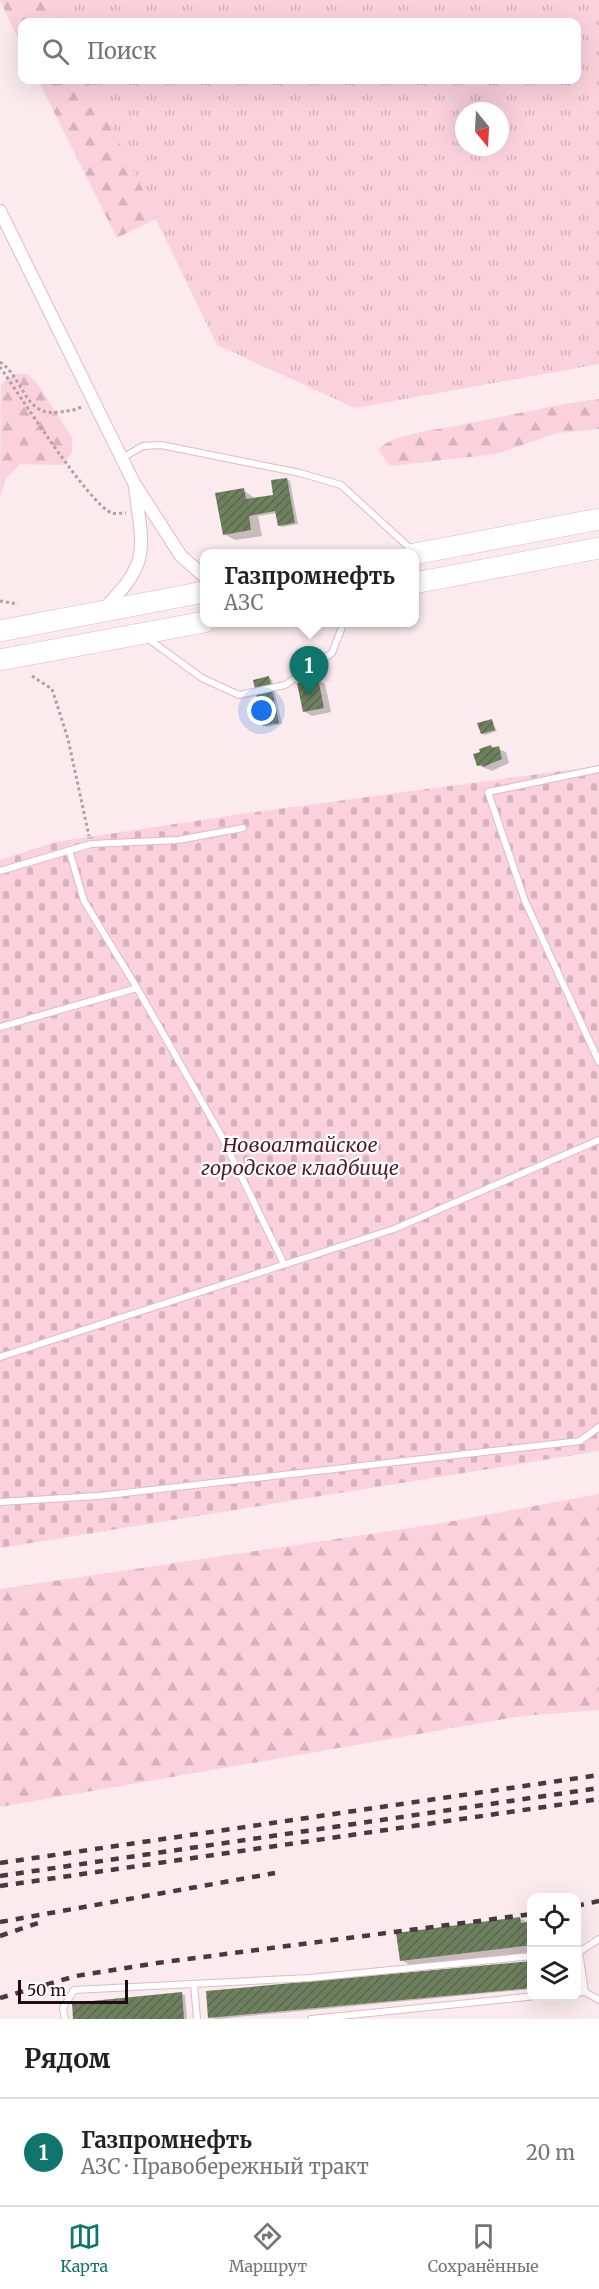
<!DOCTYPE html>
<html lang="ru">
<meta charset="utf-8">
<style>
body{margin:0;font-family:Merriweather,serif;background:#f6f6f6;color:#222}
.controls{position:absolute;right:18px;bottom:18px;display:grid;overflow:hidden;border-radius:12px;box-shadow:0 6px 24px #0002}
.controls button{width:54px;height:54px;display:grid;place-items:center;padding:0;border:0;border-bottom:2px solid #e0e0e0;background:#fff;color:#222;font:30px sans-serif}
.compass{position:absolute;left:455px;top:102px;width:54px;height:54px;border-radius:50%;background:#fff;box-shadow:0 6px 24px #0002;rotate:162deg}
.scale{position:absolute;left:18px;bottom:15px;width:110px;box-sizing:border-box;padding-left:6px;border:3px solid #1c0e12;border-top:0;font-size:16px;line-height:21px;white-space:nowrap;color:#1c0e12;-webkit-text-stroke:4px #fff;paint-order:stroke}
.you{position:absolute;left:262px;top:711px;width:21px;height:21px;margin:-15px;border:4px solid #fff;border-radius:50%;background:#1a73e8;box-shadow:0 0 0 9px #1a73e833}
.badge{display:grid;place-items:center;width:39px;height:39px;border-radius:50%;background:#0f766e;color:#fff;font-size:20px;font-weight:700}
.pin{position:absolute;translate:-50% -50px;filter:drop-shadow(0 2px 3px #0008)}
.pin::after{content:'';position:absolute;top:32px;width:21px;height:18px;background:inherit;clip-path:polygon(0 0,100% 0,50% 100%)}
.popup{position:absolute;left:200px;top:549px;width:219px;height:78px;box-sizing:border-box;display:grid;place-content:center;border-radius:12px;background:#fff;filter:drop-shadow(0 2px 4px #0005);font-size:20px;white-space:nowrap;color:#767676}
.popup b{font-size:22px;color:#222}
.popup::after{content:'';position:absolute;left:50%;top:100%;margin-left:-12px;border:12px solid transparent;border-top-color:#fff}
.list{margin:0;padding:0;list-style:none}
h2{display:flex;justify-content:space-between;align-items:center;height:78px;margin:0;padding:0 24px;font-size:26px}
h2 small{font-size:20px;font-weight:400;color:#767676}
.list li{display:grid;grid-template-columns:39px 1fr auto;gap:18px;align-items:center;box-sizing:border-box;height:108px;padding:0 24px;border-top:2px solid #e0e0e0}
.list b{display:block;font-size:22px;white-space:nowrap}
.list p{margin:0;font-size:20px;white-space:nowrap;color:#767676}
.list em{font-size:20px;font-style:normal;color:#767676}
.icon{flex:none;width:33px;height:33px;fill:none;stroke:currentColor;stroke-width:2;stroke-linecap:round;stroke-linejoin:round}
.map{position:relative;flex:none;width:599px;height:2019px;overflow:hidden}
.search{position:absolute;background:#fff;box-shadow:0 6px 24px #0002;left:18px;right:18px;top:18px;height:66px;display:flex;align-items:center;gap:15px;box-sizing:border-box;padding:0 21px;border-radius:12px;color:#767676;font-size:22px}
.sheet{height:186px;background:#fff}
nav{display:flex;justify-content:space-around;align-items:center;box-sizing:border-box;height:84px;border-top:2px solid #e0e0e0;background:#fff;font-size:16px;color:#767676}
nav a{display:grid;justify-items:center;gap:3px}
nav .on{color:#0f766e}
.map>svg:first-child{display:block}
.grass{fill:url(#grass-tufts);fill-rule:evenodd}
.forest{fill:url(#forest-firs)}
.cemetery{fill:url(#cemetery-stones)}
.shadow{fill:#0003}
.building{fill:url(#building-hatch)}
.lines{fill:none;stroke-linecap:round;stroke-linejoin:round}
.service-casing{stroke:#e2bac4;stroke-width:8}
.minor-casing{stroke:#e2bac4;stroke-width:14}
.trunk-casing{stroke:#e2bac4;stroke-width:22}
.path{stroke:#b0a0a4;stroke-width:3;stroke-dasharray:3 3;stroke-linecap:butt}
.service{stroke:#fff;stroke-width:6}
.minor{stroke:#fff;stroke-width:12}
.trunk{stroke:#fff;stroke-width:21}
.rail{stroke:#47393d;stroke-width:4.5;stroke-dasharray:8 8;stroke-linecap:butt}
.labels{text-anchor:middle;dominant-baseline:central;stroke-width:4.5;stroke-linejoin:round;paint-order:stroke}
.park-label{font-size:20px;font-style:italic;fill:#521a2f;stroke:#fff}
</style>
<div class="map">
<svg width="599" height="2019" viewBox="0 0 599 2019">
<defs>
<pattern id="grass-tufts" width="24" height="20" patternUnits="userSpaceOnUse" patternTransform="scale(1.5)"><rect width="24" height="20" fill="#fad1dc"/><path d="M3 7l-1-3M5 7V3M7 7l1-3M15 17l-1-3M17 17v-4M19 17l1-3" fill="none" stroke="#d6b2bc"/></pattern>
<pattern id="forest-firs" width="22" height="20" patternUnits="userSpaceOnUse" patternTransform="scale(1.5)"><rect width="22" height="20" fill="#fad1dc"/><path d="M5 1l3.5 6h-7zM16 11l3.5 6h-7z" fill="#d6b2bc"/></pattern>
<pattern id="cemetery-stones" width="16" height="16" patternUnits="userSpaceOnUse" patternTransform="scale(1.5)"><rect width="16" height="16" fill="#fad1dc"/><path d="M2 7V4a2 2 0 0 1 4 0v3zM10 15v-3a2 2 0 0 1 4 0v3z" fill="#d6b2bc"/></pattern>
<pattern id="building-hatch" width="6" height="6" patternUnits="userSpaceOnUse" patternTransform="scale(1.5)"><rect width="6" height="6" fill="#6e815e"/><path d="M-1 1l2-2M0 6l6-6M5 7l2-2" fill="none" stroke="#5a684c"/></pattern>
</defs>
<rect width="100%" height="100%" fill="#fbeaee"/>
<!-- grass -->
<path class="grass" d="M 49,0 L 599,0 L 599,364 L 355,408 L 217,345 L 88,80 L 576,80 L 576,22 L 60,22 ZM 464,111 L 500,111 L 500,147 L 464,147 Z"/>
<!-- forest -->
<g class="forest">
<polygon points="0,0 49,0 60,22 22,22 22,48"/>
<polygon points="38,80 88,80 157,218 117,238"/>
<polygon points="14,374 27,374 37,383 72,438 72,453 62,465 20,464 6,479 0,497 1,385"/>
<path d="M 599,399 L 599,429 L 557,433 L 496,454 L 390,466 L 378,449 C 397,432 445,429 471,423 C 514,415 555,404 599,399 Z"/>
<polygon points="599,1494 599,1710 522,1716 0,1807 0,1589 437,1524"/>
</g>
<!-- cemetery -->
<polygon class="cemetery" points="599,766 599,1451 0,1548 0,860 56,842 248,813"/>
<!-- shadow -->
<g class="shadow">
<polygon points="287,479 290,481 298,524 282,527 279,525 277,513 258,516 262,536 235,540 224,534 243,490 256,499 275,496"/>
<polygon points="269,678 272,680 282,724 267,727 264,725"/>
<polygon points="318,680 325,684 331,712 312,716 304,711"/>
<polygon points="491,720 497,731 485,735 482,733"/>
<polygon points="491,746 506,752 509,763 492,771 478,765"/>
<polygon points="520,1919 532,1923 532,1955 417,1969 401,1960"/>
<polygon points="532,1962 532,1989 218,2019 210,2018"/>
<polygon points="181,1994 185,1995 187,2019 75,2019"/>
</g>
<!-- building -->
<g class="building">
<polygon points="287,478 295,523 278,526 275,511 249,516 251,530 223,535 215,493 244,488 246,499 273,495 271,480"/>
<polygon points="269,676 279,723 263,726 253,680"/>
<polygon points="318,678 324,708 303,712 297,683"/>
<polygon points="492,719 495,730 481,734 477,723"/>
<polygon points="491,745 492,748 499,746 502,759 483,767 482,765 477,766 473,754 480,752 479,749"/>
<polygon points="520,1917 521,1923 532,1922 532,1945 400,1961 396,1933"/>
<polygon points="532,1961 532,1988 208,2018 206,1991"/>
<polygon points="182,1992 184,2019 73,2019 72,2003"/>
</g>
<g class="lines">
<defs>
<g id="service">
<polyline points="122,458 143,446 161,445 300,473 341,485 413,551"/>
<polyline points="147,638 202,678 239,695 285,685 332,653 344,622"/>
<polyline points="599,769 488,792 525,901 599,1062"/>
<polyline points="69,850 84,901 137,988 222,1137 284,1264"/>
<polyline points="0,871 91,844 178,840 243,828"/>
<polyline points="0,1027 137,988"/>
<polyline points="0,1357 394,1229 599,1140"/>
<polyline points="0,1502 98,1496 580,1441 599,1427"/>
<polyline points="576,1952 579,1952 585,1992 576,1993"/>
<polyline points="579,1952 599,1939"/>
<polyline points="194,1984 197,2019"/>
<polyline points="585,1992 599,2000"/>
<polyline points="65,2019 63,2008 74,1990 309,1978 532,1956"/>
<polyline points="311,2019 536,1996"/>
</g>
<g id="minor">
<polyline points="0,211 134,483 181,556 204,576"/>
<path d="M 104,609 C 151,561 143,551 135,487"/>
</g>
<g id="trunk">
<polyline points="414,554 599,519"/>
<polyline points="414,583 599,548"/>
<polyline points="0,631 204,592"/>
<polyline points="0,660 204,622"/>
</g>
</defs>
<!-- service casing -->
<use href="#service" class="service-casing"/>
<!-- minor casing -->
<use href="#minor" class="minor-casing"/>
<!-- trunk casing -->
<use href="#trunk" class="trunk-casing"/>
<!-- path -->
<g class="path">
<path d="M 0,362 C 25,379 24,418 60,412 C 68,411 76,410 83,406"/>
<path d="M 0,367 C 17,391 90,506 112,513 C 116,514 122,513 126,513"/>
<polyline points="0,601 18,604"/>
<polyline points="32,676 52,689 68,739 89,836"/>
</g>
<!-- service -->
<use href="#service" class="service"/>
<!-- minor -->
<use href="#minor" class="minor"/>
<!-- trunk -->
<use href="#trunk" class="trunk"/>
<!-- rail -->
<g class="rail">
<polyline points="0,1863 599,1775"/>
<polyline points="0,1876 599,1788"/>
<polyline points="0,1886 599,1799"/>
<polyline points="576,1906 599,1901"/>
<polyline points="0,1922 275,1873"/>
<polyline points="0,1936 41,1922"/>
<polyline points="0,1998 76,1976 157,1963 532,1914"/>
</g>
</g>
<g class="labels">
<!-- park labels -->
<g class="park-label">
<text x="300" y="1144">Новоалтайское<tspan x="300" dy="23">городское кладбище</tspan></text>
</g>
</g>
</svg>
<div class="controls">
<button><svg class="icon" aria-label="locate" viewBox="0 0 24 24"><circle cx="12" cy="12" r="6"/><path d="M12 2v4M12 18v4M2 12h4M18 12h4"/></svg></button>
<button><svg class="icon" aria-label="layers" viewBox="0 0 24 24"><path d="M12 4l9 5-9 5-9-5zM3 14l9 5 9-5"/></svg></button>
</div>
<svg class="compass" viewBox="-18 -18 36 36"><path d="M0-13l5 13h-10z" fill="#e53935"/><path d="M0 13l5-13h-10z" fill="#767676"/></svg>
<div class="scale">50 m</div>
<div class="you"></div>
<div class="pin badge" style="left:309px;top:696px">1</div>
<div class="popup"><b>Газпромнефть</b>АЗС</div>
<div class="search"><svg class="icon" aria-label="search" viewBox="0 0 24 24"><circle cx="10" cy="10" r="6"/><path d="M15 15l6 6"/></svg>Поиск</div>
</div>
<section class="sheet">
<h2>Рядом<small></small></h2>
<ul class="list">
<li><span class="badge">1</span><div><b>Газпромнефть</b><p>АЗС · Правобережный тракт</p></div><em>20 m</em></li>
</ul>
</section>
<nav>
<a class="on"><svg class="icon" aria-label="map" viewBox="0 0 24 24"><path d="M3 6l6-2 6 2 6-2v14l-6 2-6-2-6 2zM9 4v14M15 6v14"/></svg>Карта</a>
<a><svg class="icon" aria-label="directions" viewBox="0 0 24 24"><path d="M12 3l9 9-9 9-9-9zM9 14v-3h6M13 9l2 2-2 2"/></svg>Маршрут</a>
<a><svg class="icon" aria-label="saved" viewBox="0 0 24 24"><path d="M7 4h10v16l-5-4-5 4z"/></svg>Сохранённые</a>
</nav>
